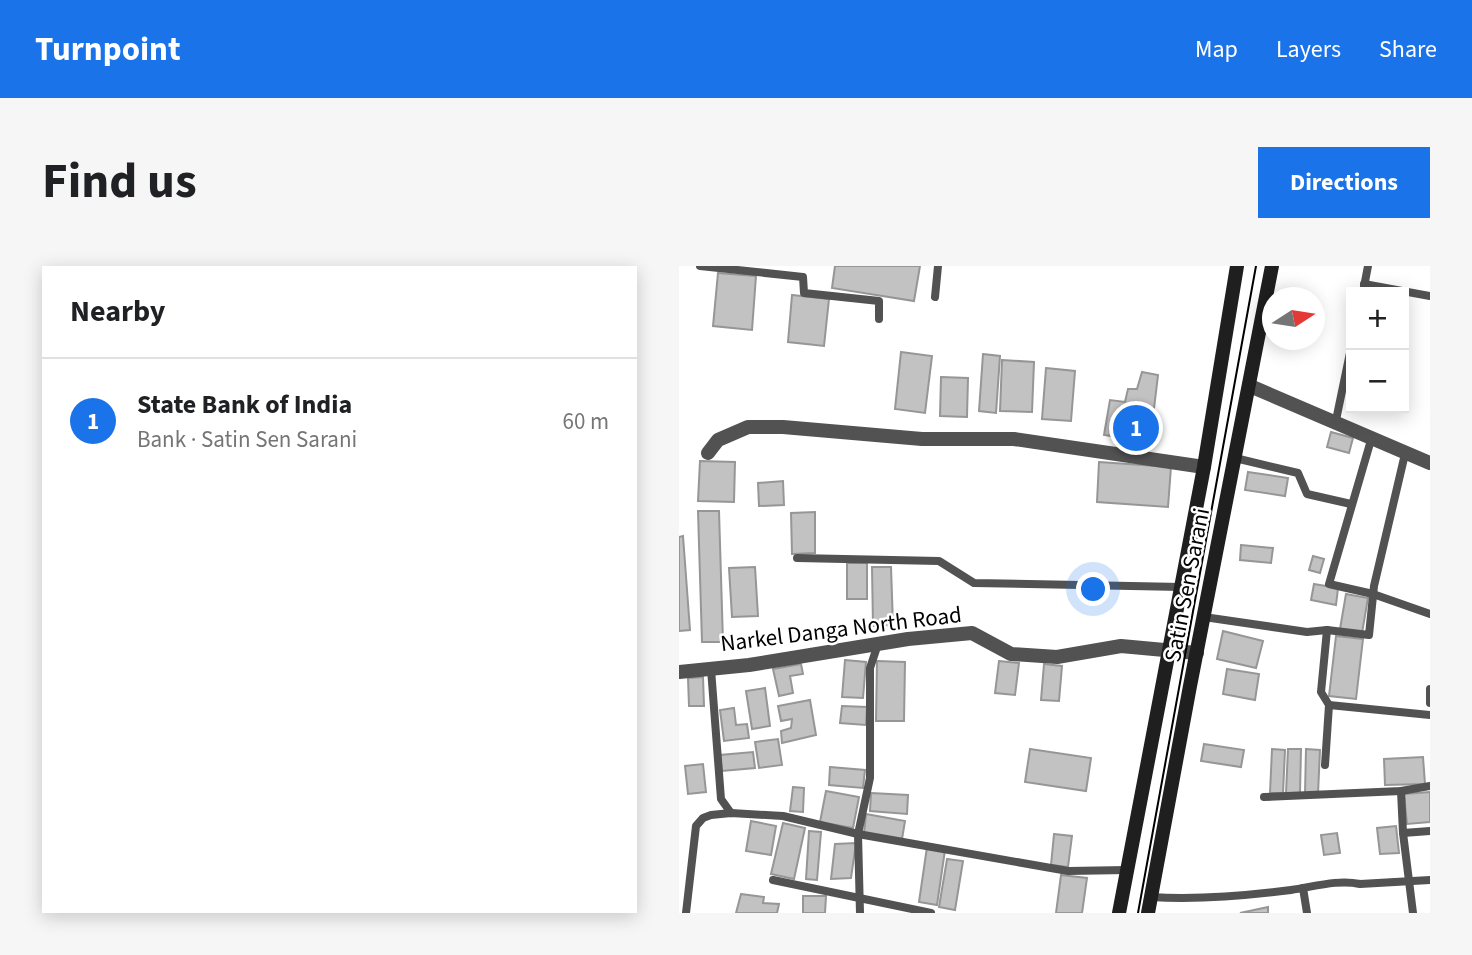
<!DOCTYPE html>
<meta charset="utf-8">
<style>
body{margin:0;font-family:"Source Sans 3",sans-serif;background:#f6f6f6;color:#202124}
.controls{position:absolute;right:21px;top:21px;display:grid;overflow:hidden;border-radius:0px;box-shadow:0 4px 18px #0003}
.controls button{width:63px;height:63px;display:grid;place-items:center;padding:0;border:0;border-bottom:2px solid #e0e0e0;background:#fff;color:#202124;font:35px sans-serif}
.compass{position:absolute;left:583px;top:21px;width:63px;height:63px;border-radius:50%;background:#fff;box-shadow:0 4px 18px #0003;rotate:78deg}
.you{position:absolute;left:415px;top:324px;width:24px;height:24px;margin:-18px;border:5px solid #fff;border-radius:50%;background:#1a73e8;box-shadow:0 0 0 10px #1a73e833}
.badge{display:grid;place-items:center;width:46px;height:46px;border-radius:50%;background:#1a73e8;color:#fff;font-size:23px;font-weight:700}
.pin{position:absolute;translate:-50% -50%;border:4px solid #fff;box-shadow:0 2px 7px #0006}
.list{margin:0;padding:0;list-style:none}
h2{display:flex;justify-content:space-between;align-items:center;height:91px;margin:0;padding:0 28px;font-size:30px}
h2 small{font-size:23px;font-weight:400;color:#757577}
.list li{display:grid;grid-template-columns:46px 1fr auto;gap:21px;align-items:center;box-sizing:border-box;height:126px;padding:0 28px;border-top:2px solid #e0e0e0}
.list b{display:block;font-size:26px;white-space:nowrap}
.list p{margin:0;font-size:23px;white-space:nowrap;color:#757577}
.list em{font-size:23px;font-style:normal;color:#757577}
.map{position:relative;flex:none;width:751px;height:647px;overflow:hidden;border-radius:0px}
header{display:flex;align-items:center;gap:42px;box-sizing:border-box;height:98px;padding:0 35px;background:#1a73e8;color:#fff}
header strong{font-size:33px}
nav{display:flex;gap:38px;margin-inline-start:auto;font-size:24px}
.intro{display:flex;align-items:center;justify-content:space-between;box-sizing:border-box;height:168px;padding:0 42px}
h1{margin:0;font-size:49px}
.button{padding:18px 32px;border-radius:0px;background:#1a73e8;color:#fff;font-size:24px;font-weight:700}
main{display:flex;gap:42px;padding:0 42px}
aside{flex:1;background:#fff;border-radius:0px;box-shadow:0 4px 18px #0003}
.map>svg:first-child{display:block}
.building{fill:#c2c2c2;stroke:#969696;stroke-width:2}
.lines{fill:none;stroke-linecap:round;stroke-linejoin:round}
.service{stroke:#525252;stroke-width:8}
.minor{stroke:#525252;stroke-width:14}
.tertiary{stroke:#525252;stroke-width:14}
.secondary{stroke:#1f1f1f;stroke-width:14}
.tram{stroke:#000;stroke-width:2}
.labels{text-anchor:middle;dominant-baseline:central;stroke-width:5;stroke-linejoin:round;paint-order:stroke}
.street-label{font-size:23px;fill:#000;stroke:#fff}
</style>
<header>
<strong>Turnpoint</strong>
<nav><a>Map</a><a>Layers</a><a>Share</a></nav>
</header>
<div class="intro"><h1>Find us</h1><a class="button">Directions</a></div>
<main>
<aside>
<h2>Nearby<small></small></h2>
<ul class="list">
<li><span class="badge">1</span><div><b>State Bank of India</b><p>Bank · Satin Sen Sarani</p></div><em>60 m</em></li>
</ul>
</aside>
<div class="map">
<svg width="751" height="647" viewBox="0 0 751 647">
<rect width="100%" height="100%" fill="#fff"/>
<!-- building -->
<g class="building">
<polygon points="156,0 241,0 235,35 153,22"/>
<polygon points="39,7 77,10 73,64 34,60"/>
<polygon points="113,29 150,33 145,80 109,76"/>
<polygon points="222,86 253,90 246,147 216,143"/>
<polygon points="304,88 321,90 317,147 300,145"/>
<polygon points="323,94 355,96 353,146 321,145"/>
<polygon points="367,102 396,105 392,155 363,153"/>
<polygon points="463,106 479,109 471,176 425,169 431,134 446,136 449,123 458,123"/>
<polygon points="262,111 289,112 288,151 261,150"/>
<polygon points="652,166 674,172 670,187 648,181"/>
<polygon points="21,195 56,196 55,236 19,235"/>
<polygon points="420,196 492,201 489,241 418,236"/>
<polygon points="569,206 609,212 606,230 566,224"/>
<polygon points="104,215 105,239 80,240 79,217"/>
<polygon points="19,245 40,245 44,376 23,376"/>
<polygon points="136,246 136,287 113,288 112,247"/>
<polygon points="4,270 11,364 0,365 0,271"/>
<polygon points="562,279 594,282 592,297 561,294"/>
<polygon points="634,290 645,293 641,307 630,304"/>
<rect x="168" y="297" width="20" height="36"/>
<polygon points="76,301 79,350 53,351 50,302"/>
<polygon points="193,301 212,301 214,359 194,360"/>
<polygon points="635,318 659,322 657,339 632,334"/>
<polygon points="667,328 689,332 683,367 661,363"/>
<polygon points="544,365 584,375 577,402 538,393"/>
<polygon points="657,370 684,373 677,433 650,430"/>
<polygon points="166,394 187,396 184,432 163,431"/>
<polygon points="198,395 226,396 225,455 197,455"/>
<polygon points="320,395 340,397 336,429 316,427"/>
<polygon points="122,398 124,408 111,410 114,427 100,430 94,403"/>
<polygon points="365,398 383,400 380,435 362,434"/>
<polygon points="548,403 580,408 576,434 544,428"/>
<polygon points="24,411 25,440 10,440 9,412"/>
<polygon points="86,422 91,460 73,463 67,425"/>
<polygon points="131,434 137,469 103,477 102,465 112,462 113,453 102,455 99,440"/>
<polygon points="163,440 188,441 187,459 161,457"/>
<polygon points="55,442 57,459 68,458 70,472 45,475 41,444"/>
<polygon points="99,473 103,499 80,502 76,476"/>
<polygon points="525,478 565,484 562,501 522,495"/>
<polygon points="351,483 412,492 407,525 346,516"/>
<polygon points="593,483 606,484 604,527 591,527"/>
<polygon points="609,483 622,483 621,527 607,527"/>
<polygon points="627,483 641,484 639,528 626,527"/>
<polygon points="74,486 76,502 43,505 41,489"/>
<polygon points="744,491 746,518 706,519 705,493"/>
<polygon points="24,498 27,526 9,528 6,500"/>
<polygon points="151,501 186,504 184,522 150,519"/>
<polygon points="114,521 125,522 124,546 111,545"/>
<polygon points="147,525 180,531 174,562 141,556"/>
<polygon points="751,526 751,556 728,558 725,528"/>
<polygon points="192,527 229,529 228,548 191,545"/>
<polygon points="187,548 226,555 223,573 185,567"/>
<polygon points="72,555 97,560 92,589 67,585"/>
<polygon points="104,557 126,562 115,613 92,608"/>
<polygon points="717,560 720,587 701,588 698,562"/>
<polygon points="130,565 142,566 138,614 127,613"/>
<polygon points="658,567 661,587 645,589 642,569"/>
<polygon points="375,568 393,570 389,601 372,599"/>
<polygon points="177,577 172,612 152,613 156,578"/>
<polygon points="248,581 266,584 258,639 240,636"/>
<polygon points="268,593 284,595 276,644 260,641"/>
<polygon points="382,609 408,612 403,647 377,647"/>
<polygon points="62,628 85,631 84,637 100,638 98,647 57,647"/>
<polygon points="124,630 147,630 146,647 124,647"/>
<polygon points="589,641 589,647 561,647"/>
</g>
<g class="lines">
<!-- service -->
<g class="service">
<polyline points="21,0 124,11 125,27 200,35 200,53"/>
<polyline points="685,18 751,30"/>
<polyline points="684,26 689,0"/>
<polyline points="256,31 259,0"/>
<polyline points="656,159 672,82"/>
<polyline points="692,174 650,318 694,328 751,348"/>
<polyline points="556,192 619,207 628,228 672,238"/>
<polyline points="118,292 260,295 295,317 503,321"/>
<polyline points="525,351 628,366 648,364 690,369 695,320 726,188"/>
<polyline points="32,403 42,533 52,547"/>
<polyline points="751,423 751,437"/>
<polyline points="650,439 751,449"/>
<polyline points="646,499 650,439 642,426 648,364"/>
<polyline points="722,525 724,567 734,647"/>
<polyline points="585,531 722,525 751,520"/>
<polyline points="724,567 751,565"/>
<polyline points="94,614 252,647"/>
<polyline points="624,622 628,647"/>
<path d="M 472,631 C 519,634 566,630 612,624 C 634,621 659,613 681,618 L 751,614"/>
<polyline points="7,647 17,560 24,552 32,549 52,547 104,550 179,568 389,605 448,604"/>
<polyline points="181,647 179,568 191,512 191,402 199,378"/>
</g>
<!-- minor -->
<g class="minor">
<polyline points="571,120 751,197"/>
<polyline points="29,187 39,174 69,161 104,161 243,173 335,173 525,201"/>
</g>
<!-- tertiary -->
<polyline class="tertiary" points="0,406 70,399 229,373 293,367 332,388 378,391 442,380 518,387"/>
<!-- secondary -->
<g class="secondary">
<polyline points="440,647 525,201 558,0"/>
<polyline points="469,647 511,420 593,0"/>
</g>
<!-- tram -->
<polyline class="tram" points="459,647 577,0"/>
</g>
<g class="labels">
<!-- street labels -->
<g class="street-label">
<text transform="translate(508 319) rotate(-79)">Satin Sen Sarani</text>
<text transform="translate(162 363) rotate(-7)">Narkel Danga North Road</text>
</g>
</g>
</svg>
<div class="controls">
<button>+</button>
<button>−</button>
</div>
<svg class="compass" viewBox="-18 -18 36 36"><path d="M0-13l5 13h-10z" fill="#e53935"/><path d="M0 13l5-13h-10z" fill="#757577"/></svg>
<div class="you"></div>
<div class="pin badge" style="left:457px;top:162px">1</div>
</div>
</main>
